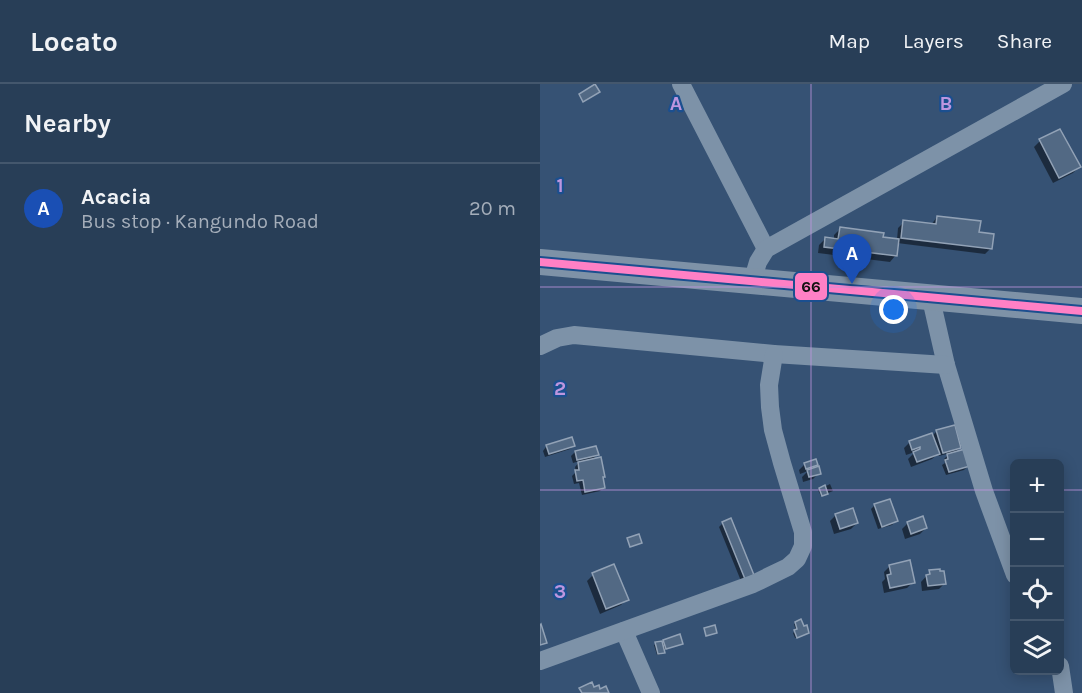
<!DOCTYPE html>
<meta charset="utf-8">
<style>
body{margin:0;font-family:Karla,sans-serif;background:#30455d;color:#f1f3f6}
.controls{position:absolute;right:18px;bottom:18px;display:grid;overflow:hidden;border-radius:9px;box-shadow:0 3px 15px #0003}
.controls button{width:54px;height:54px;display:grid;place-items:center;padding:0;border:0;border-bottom:2px solid #44576d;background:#283e57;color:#f1f3f6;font:30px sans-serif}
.you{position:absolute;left:354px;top:226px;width:21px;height:21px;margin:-15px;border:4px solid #fff;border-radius:50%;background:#1a73e8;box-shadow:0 0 0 9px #1a73e833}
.badge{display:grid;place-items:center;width:39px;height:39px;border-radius:50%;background:#d6ab8b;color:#fff;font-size:20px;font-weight:700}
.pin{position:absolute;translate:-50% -50px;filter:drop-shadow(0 2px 3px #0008)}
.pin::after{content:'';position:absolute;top:32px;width:21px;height:18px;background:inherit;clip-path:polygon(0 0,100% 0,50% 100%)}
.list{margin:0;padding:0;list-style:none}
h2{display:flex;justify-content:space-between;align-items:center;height:78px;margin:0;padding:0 24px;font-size:26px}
h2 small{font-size:20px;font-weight:400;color:#a5aeba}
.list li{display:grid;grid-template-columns:39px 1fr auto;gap:18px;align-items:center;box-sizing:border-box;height:90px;padding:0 24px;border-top:2px solid #44576d}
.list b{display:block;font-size:22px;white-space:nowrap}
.list p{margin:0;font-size:20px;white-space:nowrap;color:#a5aeba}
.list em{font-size:20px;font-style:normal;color:#a5aeba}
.icon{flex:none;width:33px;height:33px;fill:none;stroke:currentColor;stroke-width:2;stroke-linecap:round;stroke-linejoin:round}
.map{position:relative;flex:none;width:542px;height:609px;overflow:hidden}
header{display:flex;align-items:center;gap:36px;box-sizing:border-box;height:84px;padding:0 30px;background:#283e57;border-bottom:2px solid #44576d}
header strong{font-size:28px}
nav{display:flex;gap:33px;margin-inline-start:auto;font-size:21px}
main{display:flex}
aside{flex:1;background:#283e57}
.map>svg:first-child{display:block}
.shadow{fill:#0007}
.building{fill:#526984;stroke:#92a2b6;stroke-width:1.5}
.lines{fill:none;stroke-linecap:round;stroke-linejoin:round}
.minor{stroke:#7d92a8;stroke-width:18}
.highway{stroke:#7e92a7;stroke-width:26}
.bus-1-casing{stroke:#1b4f8f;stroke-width:12}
.bus-1{stroke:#ff80c5;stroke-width:8}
.grid{fill:none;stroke:#bd96df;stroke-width:1.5;stroke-opacity:0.55}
.grid-label{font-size:20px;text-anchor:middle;font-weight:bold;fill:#bd96df;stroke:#1b4f8f;stroke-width:4.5;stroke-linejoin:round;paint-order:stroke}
.line-badge{stroke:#1b4f8f;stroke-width:2}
.pale-badge-label{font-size:16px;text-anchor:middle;font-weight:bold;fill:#111}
</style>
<header>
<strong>Locato</strong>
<nav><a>Map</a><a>Layers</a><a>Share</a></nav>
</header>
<main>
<aside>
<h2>Nearby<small></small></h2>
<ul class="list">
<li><span class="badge" style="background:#1a4fb4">A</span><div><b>Acacia</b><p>Bus stop · Kangundo Road</p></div><em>20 m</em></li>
</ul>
</aside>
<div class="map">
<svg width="542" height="609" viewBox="0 0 542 609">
<rect width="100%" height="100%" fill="#365274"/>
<!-- shadow -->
<g class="shadow">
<polygon points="500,57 539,83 533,89 513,99 494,63"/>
<polygon points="397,133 438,149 451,164 445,170 357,159 355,172 350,178 278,169 279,161 285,155 294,156 294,151 300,145 357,156 358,144 364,138 391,141"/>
<polygon points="397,347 420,364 413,370 428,382 424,386 406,391 402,381 405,379 404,375 410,369 399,372 398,370 392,375 371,383 368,375 375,368 366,371 364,364 370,358 392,352"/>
<polygon points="31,355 33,361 30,365 5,373 3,367 6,363"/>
<polygon points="35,368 57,371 51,377 62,394 64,403 60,407 42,411 39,399 34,400 32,392 36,388 35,383 40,377 33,379 31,372"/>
<polygon points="265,380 276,380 271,386 279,389 273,395 263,398 262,393 268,387 260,390 259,386"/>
<polygon points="290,400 293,407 281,412 278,406"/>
<polygon points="335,421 356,437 352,441 338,445 331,425"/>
<polygon points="296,431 317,439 311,445 294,450 290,437"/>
<polygon points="183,439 213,490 201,497 179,443"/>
<polygon points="368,439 386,444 380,450 365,455 362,445"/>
<polygon points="74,482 87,515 81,521 60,530 47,497 53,491"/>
<polygon points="350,482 373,498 367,504 344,509 342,498 345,495 344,488"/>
<polygon points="390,488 405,499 399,505 382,507 381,498"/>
<polygon points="256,539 268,549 255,554 253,549 256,547 254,540"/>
<polygon points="124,557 140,561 122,566 123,568 122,570 117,571 114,561 116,560 121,560"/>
</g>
<!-- building -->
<g class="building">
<polygon points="55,0 60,8 43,18 39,10"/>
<polygon points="520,45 541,83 519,94 499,55"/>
<polygon points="397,132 441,137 439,148 454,150 452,165 361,154 363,136 396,140"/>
<polygon points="300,143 344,149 343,153 359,155 357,172 284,163 285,153 298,155"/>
<polygon points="415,341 421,364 403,369 396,346"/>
<polygon points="392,349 400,370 377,378 373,368 380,365 380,363 372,366 369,357"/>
<polygon points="32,353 35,362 9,370 6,361"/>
<polygon points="56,362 59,371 37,376 35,367"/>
<polygon points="425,365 430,382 409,388 405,376 408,375 407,370"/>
<polygon points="61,373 65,393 63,393 65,404 45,408 43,396 37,397 35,386 39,386 38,378"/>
<polygon points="276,375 278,381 266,385 264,379"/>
<polygon points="279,382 281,390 269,393 267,386"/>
<polygon points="285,401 288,410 282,412 279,404"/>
<polygon points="350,415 358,437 342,443 334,420"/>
<polygon points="313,424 318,439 300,445 295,430"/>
<polygon points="383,432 387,444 371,450 367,438"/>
<polygon points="191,434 214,491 205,495 182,438"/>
<polygon points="99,450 102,459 90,463 87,454"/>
<polygon points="370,476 375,499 350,504 347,491 351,490 349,481"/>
<polygon points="74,480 89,516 66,525 52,489"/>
<polygon points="400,485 400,487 404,487 406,500 388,502 386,491 390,490 389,486"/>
<polygon points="261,535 264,542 267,541 269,549 257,554 254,546 257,545 255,538"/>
<polygon points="1,540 7,559 0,561 0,541"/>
<polygon points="175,541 177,549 166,552 164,544"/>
<polygon points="140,550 143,560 126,565 123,556"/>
<polygon points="122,557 125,569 118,570 115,558"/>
<polygon points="52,598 54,603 59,601 60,605 66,602 69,609 42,609 39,604"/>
</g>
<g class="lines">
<!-- minor -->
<g class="minor">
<polyline points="141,0 226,165"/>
<polyline points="212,198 218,178 226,165 523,0"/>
<polyline points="391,215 406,281 444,407 475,491"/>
<polyline points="0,262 17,254 34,251 234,270 406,281"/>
<polyline points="84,547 111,609"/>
<polyline points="0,577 213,500 248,483 257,475 263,462 263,448 242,379 233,346 230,323 229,301 234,270"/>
<polyline points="520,582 524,609"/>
</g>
<!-- highway -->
<polyline class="highway" points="0,178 542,227"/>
<defs>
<polyline id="bus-1" points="0,178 542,227"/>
</defs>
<!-- bus-1 casing -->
<use href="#bus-1" class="bus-1-casing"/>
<!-- bus-1 -->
<use href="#bus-1" class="bus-1"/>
</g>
<!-- grid -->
<path class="grid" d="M 271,0 L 271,609M 0,203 L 542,203M 0,406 L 475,406M 520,406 L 542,406"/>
<g class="grid-label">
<text x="136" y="26">A</text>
<text x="406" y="26">B</text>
<text x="20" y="108">1</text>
<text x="20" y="311">2</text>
<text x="20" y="514">3</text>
</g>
<rect class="line-badge" x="254" y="188" width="34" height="29" rx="6" fill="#ff80c5"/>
<g class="pale-badge-label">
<text x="271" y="208">66</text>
</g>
</svg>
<div class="controls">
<button>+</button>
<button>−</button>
<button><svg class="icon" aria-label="locate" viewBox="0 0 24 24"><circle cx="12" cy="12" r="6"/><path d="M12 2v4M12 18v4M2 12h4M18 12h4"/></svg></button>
<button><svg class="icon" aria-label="layers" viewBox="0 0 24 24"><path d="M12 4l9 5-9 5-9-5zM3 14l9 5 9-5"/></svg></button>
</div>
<div class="you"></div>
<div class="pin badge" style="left:312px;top:200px;background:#1a4fb4">A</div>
</div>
</main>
